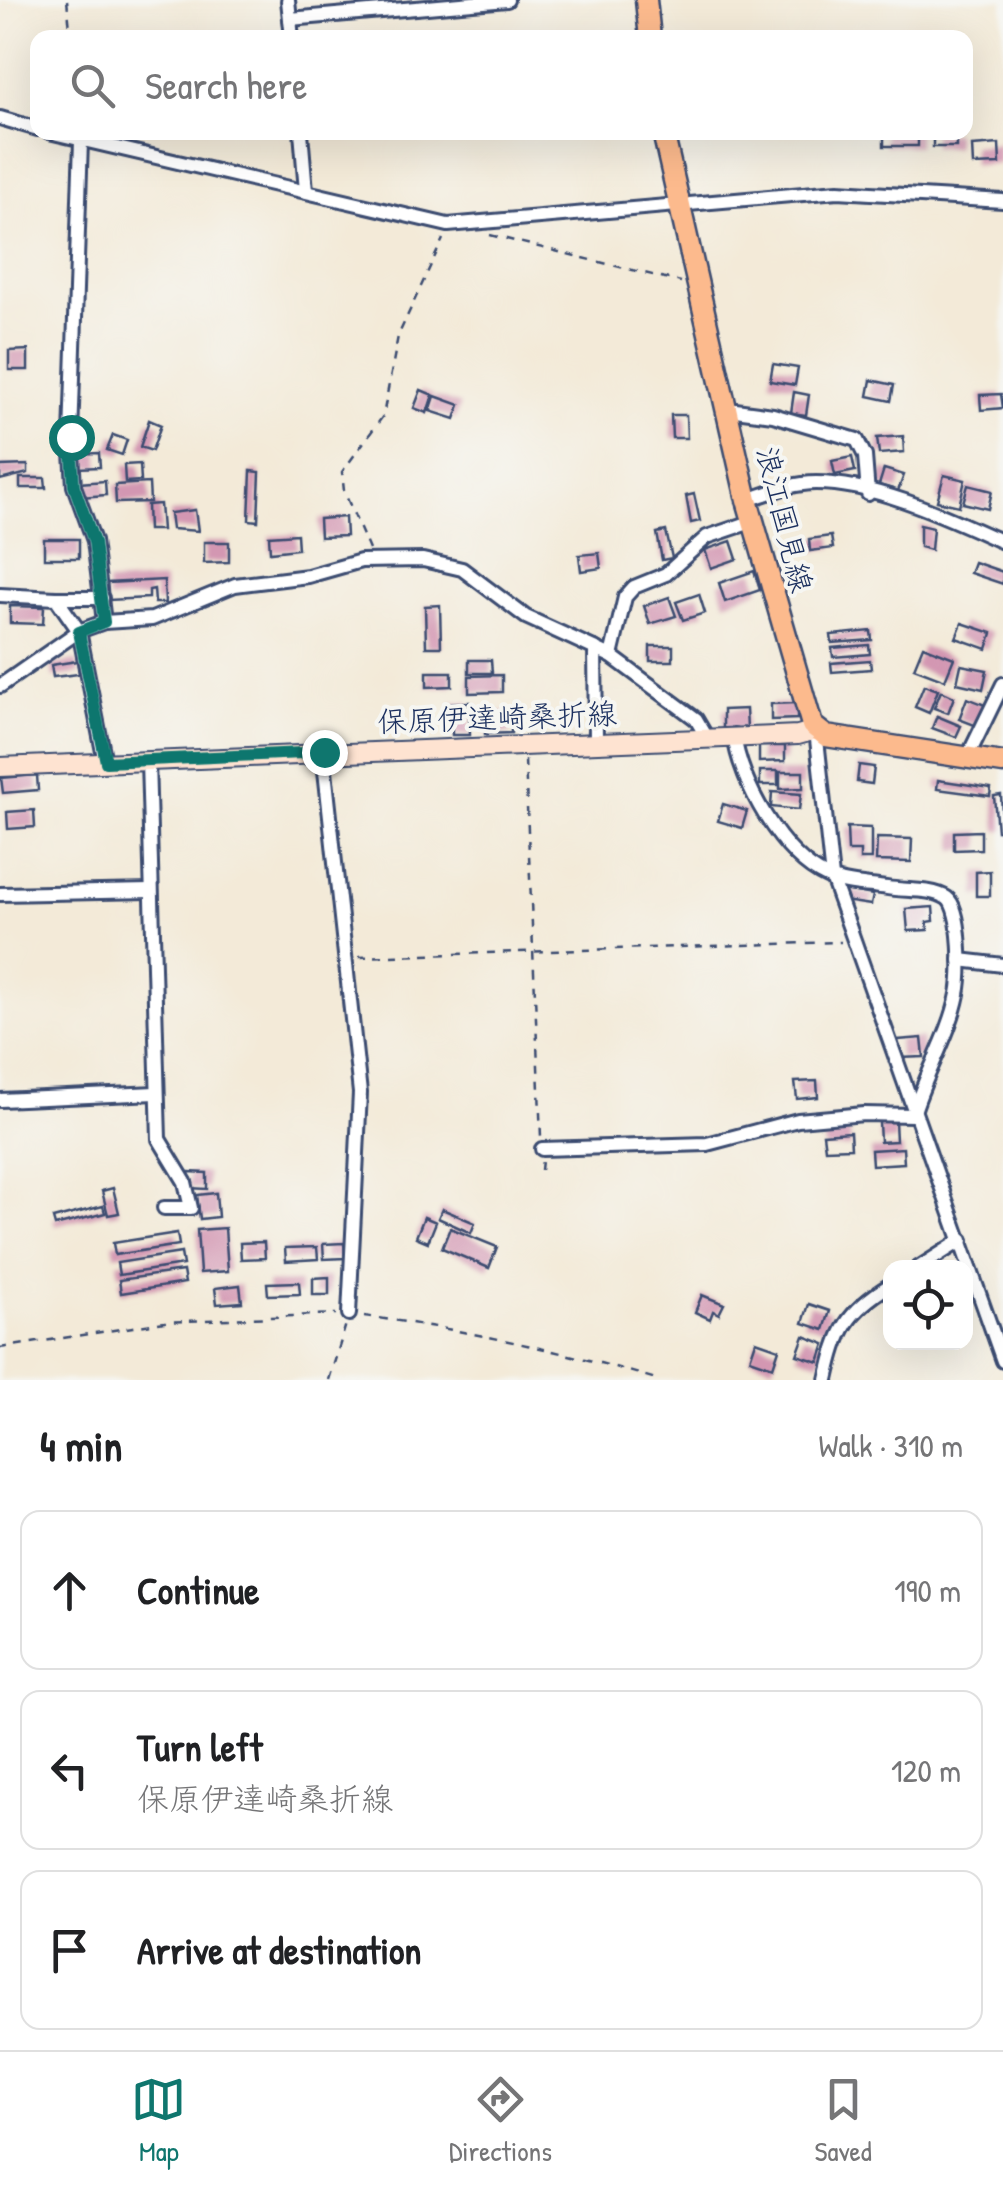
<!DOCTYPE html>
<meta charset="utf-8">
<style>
body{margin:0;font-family:"Patrick Hand","Klee One",sans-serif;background:#f2f2f2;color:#202124}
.controls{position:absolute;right:30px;bottom:30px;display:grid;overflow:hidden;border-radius:20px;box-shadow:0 10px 40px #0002}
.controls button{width:90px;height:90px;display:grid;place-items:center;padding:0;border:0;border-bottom:2px solid #e0e0e0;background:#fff;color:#202124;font:50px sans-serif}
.stop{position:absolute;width:30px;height:30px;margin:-22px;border:8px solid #0f766e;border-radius:50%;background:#fff}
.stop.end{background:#0f766e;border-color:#fff;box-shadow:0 2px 10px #0008}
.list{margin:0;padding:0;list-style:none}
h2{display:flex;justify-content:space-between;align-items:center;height:130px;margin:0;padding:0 40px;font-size:42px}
h2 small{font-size:32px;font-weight:400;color:#757577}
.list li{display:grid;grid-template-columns:65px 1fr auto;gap:30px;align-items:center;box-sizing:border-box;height:160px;margin:0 20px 20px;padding:0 20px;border:2px solid #e0e0e0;border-radius:20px}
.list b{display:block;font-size:38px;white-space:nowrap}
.list p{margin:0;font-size:32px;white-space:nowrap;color:#757577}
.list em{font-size:32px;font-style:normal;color:#757577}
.icon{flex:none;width:55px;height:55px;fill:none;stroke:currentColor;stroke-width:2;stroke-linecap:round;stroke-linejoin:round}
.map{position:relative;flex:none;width:1003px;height:1380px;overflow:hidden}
.search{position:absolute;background:#fff;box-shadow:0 10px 40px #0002;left:30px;right:30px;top:30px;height:110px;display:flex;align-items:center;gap:25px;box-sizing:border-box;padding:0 35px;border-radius:20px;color:#757577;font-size:38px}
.sheet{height:670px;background:#fff}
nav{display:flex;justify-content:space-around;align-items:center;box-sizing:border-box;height:140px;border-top:2px solid #e0e0e0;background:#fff;font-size:28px;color:#757577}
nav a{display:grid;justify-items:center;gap:5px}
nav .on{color:#0f766e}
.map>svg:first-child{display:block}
.building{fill:#d397b2}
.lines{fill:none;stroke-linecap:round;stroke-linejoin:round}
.street-casing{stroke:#3b4b70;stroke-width:18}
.secondary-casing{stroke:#3b4b70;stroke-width:22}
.primary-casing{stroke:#3b4b70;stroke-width:25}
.path{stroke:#3b4b70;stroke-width:2.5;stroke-dasharray:8 8;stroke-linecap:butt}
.street{stroke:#fff;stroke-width:12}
.secondary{stroke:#fee3d1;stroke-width:18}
.primary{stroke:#fcba8d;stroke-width:20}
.route{stroke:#0f766e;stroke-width:12}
.labels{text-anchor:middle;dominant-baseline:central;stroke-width:8;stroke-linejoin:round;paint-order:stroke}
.street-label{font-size:30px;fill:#1b2f5e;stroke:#f6f6f2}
</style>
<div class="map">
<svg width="1003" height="1380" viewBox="0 0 1003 1380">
<rect width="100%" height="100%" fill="#f6f6f2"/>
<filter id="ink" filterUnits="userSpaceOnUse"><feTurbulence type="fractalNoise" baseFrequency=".01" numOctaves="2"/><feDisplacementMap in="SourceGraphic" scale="20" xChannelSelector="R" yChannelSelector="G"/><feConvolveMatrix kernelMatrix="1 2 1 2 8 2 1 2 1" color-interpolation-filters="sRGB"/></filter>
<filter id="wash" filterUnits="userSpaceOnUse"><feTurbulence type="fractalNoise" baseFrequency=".0048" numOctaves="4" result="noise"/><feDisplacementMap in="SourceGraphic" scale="40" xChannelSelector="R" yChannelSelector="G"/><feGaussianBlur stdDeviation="2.25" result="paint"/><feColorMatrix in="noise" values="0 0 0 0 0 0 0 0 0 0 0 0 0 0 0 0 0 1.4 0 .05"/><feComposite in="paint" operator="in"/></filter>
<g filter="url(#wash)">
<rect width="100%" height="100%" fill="#f3ead8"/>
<g id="blocks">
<!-- building -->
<g class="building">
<rect x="884" y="132" width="34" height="14"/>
<polygon points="956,133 956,147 933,147 933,134"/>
<polygon points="999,144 1000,164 973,165 972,146"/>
<polygon points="28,350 28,370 9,370 9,351"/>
<polygon points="773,364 798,368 795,385 770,381"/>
<polygon points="871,380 894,385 891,401 868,396"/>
<polygon points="421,390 433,395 427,413 414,408"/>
<polygon points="794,392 809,395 806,415 791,413"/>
<polygon points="1001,394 1003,408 981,410 980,395"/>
<polygon points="435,396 460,405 455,419 430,411"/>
<polygon points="671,415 686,415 687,438 672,438"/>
<polygon points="149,420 161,425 152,451 140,447"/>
<polygon points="113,435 127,440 122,455 107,450"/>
<polygon points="903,436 904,452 879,454 877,438"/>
<polygon points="99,453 100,467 77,468 76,454"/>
<polygon points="852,457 855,471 835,475 832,461"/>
<polygon points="140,464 141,481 125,482 124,465"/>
<polygon points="28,465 28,473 0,480 0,466"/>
<polygon points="884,469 904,475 898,491 879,485"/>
<polygon points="251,471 260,472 258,521 249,520"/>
<polygon points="944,475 965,480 959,506 937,501"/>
<polygon points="20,478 45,478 46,488 20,488"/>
<polygon points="105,481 106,495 80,497 79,483"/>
<polygon points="149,483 150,502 116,503 115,485"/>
<polygon points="968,485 992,491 988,509 963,503"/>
<polygon points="694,494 700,521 691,523 686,496"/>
<polygon points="160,504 162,530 148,530 147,505"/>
<polygon points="195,510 198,531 172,529 170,513"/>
<polygon points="345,517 346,536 320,537 319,519"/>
<polygon points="920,525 933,528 931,550 920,547"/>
<polygon points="666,531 672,558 662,560 657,533"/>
<polygon points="297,534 298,549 270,552 269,536"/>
<polygon points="831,536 833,548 810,551 809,539"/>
<rect x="44" y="539" width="35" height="19"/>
<polygon points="731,541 737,559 711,568 705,550"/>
<polygon points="204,542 229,542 229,562 204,563"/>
<polygon points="599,553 601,568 581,571 579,555"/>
<polygon points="974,562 1003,572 1003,584 970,573"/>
<polygon points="754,571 760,590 725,602 719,583"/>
<polygon points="164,580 165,603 155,603 154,589 149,590 149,598 108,600 107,583"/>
<polygon points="699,594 705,613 683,620 676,602"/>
<polygon points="669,597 676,616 650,624 644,606"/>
<polygon points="440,605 441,647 426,647 425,606"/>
<polygon points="10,606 44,607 43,624 10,623"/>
<polygon points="962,623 992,633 987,649 956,638"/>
<polygon points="871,631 872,640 832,643 831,635"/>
<polygon points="869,645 870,654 833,657 832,648"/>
<rect x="650" y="646" width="23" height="15"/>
<polygon points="923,646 954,658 945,680 914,668"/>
<polygon points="469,660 491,660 492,673 469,673"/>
<polygon points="870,660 871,669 832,672 831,663"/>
<polygon points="77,661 79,674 53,677 51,665"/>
<polygon points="961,665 987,670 983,689 957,683"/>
<polygon points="427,672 452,672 452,686 427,687"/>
<polygon points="502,675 502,692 469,693 469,676"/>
<polygon points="924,685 938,690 929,713 915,707"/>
<polygon points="941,691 954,697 948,713 934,708"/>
<polygon points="967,698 985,705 977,726 959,719"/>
<polygon points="469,702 470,735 452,735 451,703"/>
<polygon points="797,703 797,719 771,720 771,704"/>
<polygon points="746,709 747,729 723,730 723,710"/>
<polygon points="511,712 511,733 485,734 485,713"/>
<polygon points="937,716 961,726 956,737 932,728"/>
<polygon points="759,746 785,746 785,761 759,762"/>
<polygon points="859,765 874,767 872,784 857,782"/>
<rect x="760" y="771" width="18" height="14"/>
<polygon points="780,772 803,772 803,788 780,789"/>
<polygon points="37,775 38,790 3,793 1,778"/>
<polygon points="938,780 991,788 990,796 937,789"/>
<polygon points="772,792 801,794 799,810 771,807"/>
<polygon points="1001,795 1003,830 997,831 994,796"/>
<polygon points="723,804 747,811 742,828 718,821"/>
<polygon points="34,810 35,827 8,829 7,812"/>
<polygon points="847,827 871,828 871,859 860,859 860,851 848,851"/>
<polygon points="981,831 981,849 954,850 954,832"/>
<polygon points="877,838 912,839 911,862 876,861"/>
<polygon points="990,871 990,896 976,896 976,872"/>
<polygon points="845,890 873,895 871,905 844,901"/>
<polygon points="933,907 934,921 927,922 928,930 908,931 906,909"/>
<polygon points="922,1038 924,1057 899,1058 898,1040"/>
<polygon points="817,1081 818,1097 797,1099 795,1082"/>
<polygon points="895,1121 896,1141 880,1142 879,1122"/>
<polygon points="850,1132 851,1148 825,1149 823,1134"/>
<polygon points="903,1148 904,1163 872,1165 871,1150"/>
<polygon points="189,1172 207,1173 207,1189 189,1188"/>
<polygon points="113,1188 119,1213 108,1215 102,1191"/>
<polygon points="216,1193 218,1217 200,1219 197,1195"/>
<polygon points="103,1206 105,1213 55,1226 53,1219"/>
<polygon points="442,1209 475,1223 471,1233 438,1218"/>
<polygon points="424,1217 436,1222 428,1242 416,1237"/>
<polygon points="225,1228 228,1271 200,1273 197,1230"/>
<polygon points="450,1228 497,1247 489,1268 442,1248"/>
<polygon points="177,1233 179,1245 115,1255 113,1243"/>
<polygon points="264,1242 265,1258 241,1259 240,1243"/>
<polygon points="344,1243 345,1258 324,1259 323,1244"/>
<polygon points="317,1247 318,1259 286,1261 285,1248"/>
<polygon points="181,1253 183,1265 119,1275 117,1263"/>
<polygon points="183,1271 185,1283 121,1293 119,1280"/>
<polygon points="329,1277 329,1295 313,1295 313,1278"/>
<polygon points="299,1282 300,1294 268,1295 267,1283"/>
<polygon points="240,1285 242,1302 217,1304 215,1288"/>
<polygon points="702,1295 724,1304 719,1314 713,1311 710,1319 695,1312"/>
<polygon points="809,1304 830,1311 824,1330 803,1323"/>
<polygon points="804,1336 825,1344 819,1362 797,1355"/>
<polygon points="756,1341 779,1349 773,1367 750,1359"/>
</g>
</g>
</g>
<g filter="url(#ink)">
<use href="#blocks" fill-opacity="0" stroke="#3b4b70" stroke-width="2.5"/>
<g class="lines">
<defs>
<g id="street">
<polyline points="288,0 292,38"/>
<polyline points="290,19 507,0"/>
<polyline points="0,118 38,129"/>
<polyline points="49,132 448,225 838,191 1003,201"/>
<polyline points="301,132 306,191"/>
<polyline points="81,141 71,437 74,486 94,541 104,622"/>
<polyline points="728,409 773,415 857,440 865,456 868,494"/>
<path d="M 747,500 C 769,493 792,483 816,483 C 876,483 949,518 1003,542"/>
<polyline points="0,595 56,598 79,631 105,762"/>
<polyline points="56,598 102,598"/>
<polyline points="595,648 596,740"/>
<polyline points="611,656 625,597 634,587 666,574 707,537 754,521"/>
<polyline points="0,686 79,631 104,622 152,619 235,585 308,576 361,561 423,560 462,569 526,617 611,656 696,719 706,736"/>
<polyline points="816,730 832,878 1003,1361"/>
<polyline points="323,752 360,1093 349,1314"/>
<polyline points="967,758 1003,684"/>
<polyline points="148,761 159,1139 185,1182 191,1208 164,1208"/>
<polyline points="0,894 151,891"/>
<polyline points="960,960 1003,965"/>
<polyline points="0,1100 156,1093"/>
<path d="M 542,1149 L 707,1144 L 798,1120 L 864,1114 L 913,1115 C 925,1074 950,1035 958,994 C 962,975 962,909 947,898 C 932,888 904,891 887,888 C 868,885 844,885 827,877 C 781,856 740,782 734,735"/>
<polyline points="918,1268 962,1240"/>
<path d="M 827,1380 C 838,1330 846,1312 890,1285"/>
</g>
<polyline id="secondary" points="0,767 798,735 816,730"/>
<g id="primary">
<polyline points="646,0 650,38"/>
<polyline points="663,132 747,500 812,725 826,736 1003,763"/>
</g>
</defs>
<!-- street casing -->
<use href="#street" class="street-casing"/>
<!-- secondary casing -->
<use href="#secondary" class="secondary-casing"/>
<!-- primary casing -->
<use href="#primary" class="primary-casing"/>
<!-- path -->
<g class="path">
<polyline points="67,0 71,38"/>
<polyline points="490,235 681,282"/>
<polyline points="369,550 344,491 342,472 383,416 398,336 443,239"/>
<polyline points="525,760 541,1137"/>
<polyline points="359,957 841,942"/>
<polyline points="541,1170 542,1160"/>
<path d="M 364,1316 C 465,1330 562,1350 659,1380"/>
<polyline points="0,1348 165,1322 336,1314"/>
<polyline points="329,1380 346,1324"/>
</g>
<!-- street -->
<use href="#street" class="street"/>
<!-- secondary -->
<use href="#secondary" class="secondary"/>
<!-- primary -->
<use href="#primary" class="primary"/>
</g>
</g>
<g class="lines" filter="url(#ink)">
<!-- route -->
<polyline class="route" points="71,437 74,486 94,542 104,622 79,632 106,762 324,752"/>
</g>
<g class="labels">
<!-- street labels -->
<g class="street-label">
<text transform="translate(785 519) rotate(76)">浪江国見線</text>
<text transform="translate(497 717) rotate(-2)">保原伊達崎桑折線</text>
</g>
</g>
</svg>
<div class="controls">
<button><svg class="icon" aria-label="locate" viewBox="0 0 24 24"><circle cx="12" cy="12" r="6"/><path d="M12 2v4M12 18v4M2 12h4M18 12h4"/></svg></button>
</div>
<div class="stop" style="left:71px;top:437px"></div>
<div class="stop end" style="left:324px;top:752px"></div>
<div class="search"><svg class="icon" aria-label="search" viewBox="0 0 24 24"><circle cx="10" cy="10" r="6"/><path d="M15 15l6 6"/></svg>Search here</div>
</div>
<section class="sheet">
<h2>4 min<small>Walk · 310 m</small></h2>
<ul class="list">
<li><svg class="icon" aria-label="ahead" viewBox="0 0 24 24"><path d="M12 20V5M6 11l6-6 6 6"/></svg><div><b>Continue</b></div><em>190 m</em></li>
<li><svg class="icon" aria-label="left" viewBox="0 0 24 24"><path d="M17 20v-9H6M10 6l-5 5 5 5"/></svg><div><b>Turn left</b><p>保原伊達崎桑折線</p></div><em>120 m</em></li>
<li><svg class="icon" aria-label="arrive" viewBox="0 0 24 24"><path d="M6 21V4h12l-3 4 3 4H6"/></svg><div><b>Arrive at destination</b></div></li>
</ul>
</section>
<nav>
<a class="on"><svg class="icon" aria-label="map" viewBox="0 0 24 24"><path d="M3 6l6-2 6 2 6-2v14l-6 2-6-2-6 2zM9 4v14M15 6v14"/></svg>Map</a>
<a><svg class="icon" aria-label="directions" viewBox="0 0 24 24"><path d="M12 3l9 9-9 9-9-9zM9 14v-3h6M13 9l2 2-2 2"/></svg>Directions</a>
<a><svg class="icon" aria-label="saved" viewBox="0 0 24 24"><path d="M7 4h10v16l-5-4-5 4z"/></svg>Saved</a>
</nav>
